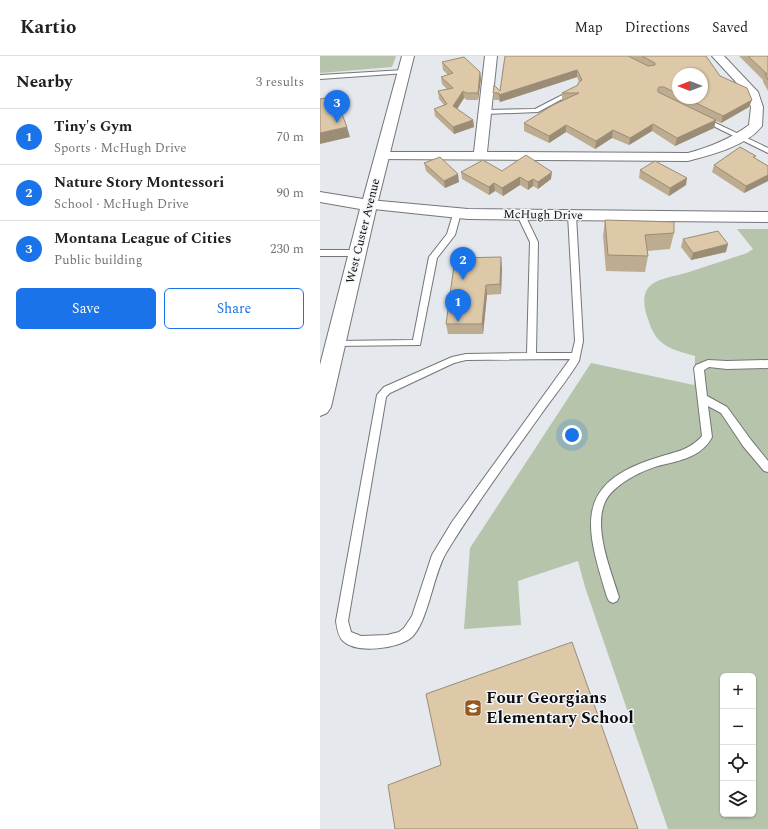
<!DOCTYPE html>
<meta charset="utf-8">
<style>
body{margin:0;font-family:Spectral,serif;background:#f2f2f2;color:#202124}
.controls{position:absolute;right:12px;bottom:12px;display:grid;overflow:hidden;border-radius:6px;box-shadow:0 1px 3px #0004}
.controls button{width:36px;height:36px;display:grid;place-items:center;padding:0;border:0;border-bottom:1px solid #e0e0e0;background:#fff;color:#202124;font:20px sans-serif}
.compass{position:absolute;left:352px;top:12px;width:36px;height:36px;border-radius:50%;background:#fff;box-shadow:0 1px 3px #0004;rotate:270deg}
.you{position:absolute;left:252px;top:379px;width:14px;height:14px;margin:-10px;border:3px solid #fff;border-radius:50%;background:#1a73e8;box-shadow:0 0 0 6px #1a73e833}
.badge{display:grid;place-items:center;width:26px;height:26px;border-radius:50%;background:#1a73e8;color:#fff;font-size:13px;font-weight:700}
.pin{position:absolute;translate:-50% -33px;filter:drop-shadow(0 1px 2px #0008)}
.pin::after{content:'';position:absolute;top:21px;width:14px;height:12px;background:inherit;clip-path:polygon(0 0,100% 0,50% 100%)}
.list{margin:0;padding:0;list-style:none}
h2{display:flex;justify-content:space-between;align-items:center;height:52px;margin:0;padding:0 16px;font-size:17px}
h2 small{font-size:13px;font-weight:400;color:#757577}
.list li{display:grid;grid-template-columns:26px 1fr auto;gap:12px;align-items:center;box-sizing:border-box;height:56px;padding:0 16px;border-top:1px solid #e0e0e0}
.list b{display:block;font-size:15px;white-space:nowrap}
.list p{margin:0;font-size:13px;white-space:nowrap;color:#757577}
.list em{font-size:13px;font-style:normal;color:#757577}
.actions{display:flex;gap:8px;padding:12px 16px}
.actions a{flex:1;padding:9px 0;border:1px solid #1a73e8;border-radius:6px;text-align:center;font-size:14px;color:#1a73e8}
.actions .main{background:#1a73e8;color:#fff}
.icon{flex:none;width:22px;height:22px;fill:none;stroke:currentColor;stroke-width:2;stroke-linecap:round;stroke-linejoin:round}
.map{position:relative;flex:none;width:448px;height:773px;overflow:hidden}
header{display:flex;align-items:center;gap:24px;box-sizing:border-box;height:56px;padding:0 20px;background:#fff;border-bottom:1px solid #e0e0e0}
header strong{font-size:19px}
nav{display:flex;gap:22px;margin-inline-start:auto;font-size:14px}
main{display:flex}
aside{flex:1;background:#fff}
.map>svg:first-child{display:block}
.green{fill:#b5c4ab;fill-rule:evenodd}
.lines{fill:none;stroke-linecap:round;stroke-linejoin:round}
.lane-casing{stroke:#747679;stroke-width:2}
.street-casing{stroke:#747679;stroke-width:2}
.secondary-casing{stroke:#747679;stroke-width:2}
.lane{fill:#fff;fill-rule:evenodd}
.street{fill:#fff;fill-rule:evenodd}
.secondary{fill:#fff;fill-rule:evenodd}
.wall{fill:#beac90;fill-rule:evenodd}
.shaded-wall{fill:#9b8c76}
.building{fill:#ddc8a8;stroke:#9b8c76}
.labels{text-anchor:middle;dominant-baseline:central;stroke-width:3;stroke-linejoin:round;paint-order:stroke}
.far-street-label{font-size:12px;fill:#0b0c0d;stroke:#f3f5f9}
.near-poi-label{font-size:17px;font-weight:bold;fill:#0b0c0d;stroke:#f3f5f9;text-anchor:start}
</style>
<header>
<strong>Kartio</strong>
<nav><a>Map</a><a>Directions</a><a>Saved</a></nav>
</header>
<main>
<aside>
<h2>Nearby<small>3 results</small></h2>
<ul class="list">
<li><span class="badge">1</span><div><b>Tiny's Gym</b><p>Sports · McHugh Drive</p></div><em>70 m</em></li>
<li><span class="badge">2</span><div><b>Nature Story Montessori</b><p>School · McHugh Drive</p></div><em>90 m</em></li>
<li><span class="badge">3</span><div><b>Montana League of Cities</b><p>Public building</p></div><em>230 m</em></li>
</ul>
<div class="actions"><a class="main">Save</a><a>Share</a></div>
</aside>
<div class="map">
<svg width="448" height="773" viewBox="0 0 448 773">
<rect width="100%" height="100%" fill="#e5e8ec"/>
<!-- green -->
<g class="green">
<polygon points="0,0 76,0 72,11 0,17"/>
<path d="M 417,173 L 448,173 L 448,773 L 348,773 L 265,531 L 258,505 L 198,525 L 201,569 L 144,573 L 150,492 L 271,307 L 374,329 L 375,300 C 350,293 336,290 328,263 C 324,253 321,237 331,229 C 340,222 355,220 366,217 C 386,210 407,204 427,197 L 433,193 ZM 403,620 L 433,620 L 433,758 L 403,758 Z"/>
</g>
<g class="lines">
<defs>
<g id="lane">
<polygon points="84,14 86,15 86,17 0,23 0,19"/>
<polygon points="252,34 257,35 218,56 166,58 163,56 166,54 215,53"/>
<polygon points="383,61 448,92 448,97 381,64 380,63"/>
<polygon points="134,155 140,155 141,157 135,179 117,202 100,289 12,290 11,288 12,286 15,285 93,284 109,201 127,178"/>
<path d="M 198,157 L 204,157 L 218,186 L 216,297 L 252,297 L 255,285 L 248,159 L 252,157 L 256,159 L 263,285 L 259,305 C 248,323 234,340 222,357 C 189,403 155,449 126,497 C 113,519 108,566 92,581 C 79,593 36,598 23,585 C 18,580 17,572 16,565 L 57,339 L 64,331 L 132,301 L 146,298 L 207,297 L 210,186 L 197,159 ZM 250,303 L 132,466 L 112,499 L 92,560 L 84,572 L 79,576 L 67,579 L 41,580 L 31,576 L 28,565 L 66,341 L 70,337 L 134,307 L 146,304 Z"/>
<polygon points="0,194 38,194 42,197 38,200 0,200"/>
<path d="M 388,304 L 407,305 L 448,304 L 448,312 L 407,313 L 389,311 L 384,314 L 387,340 L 407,351 L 431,384 L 448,405 L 448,416 L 444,415 L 423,390 L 401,357 L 388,350 L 392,381 C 383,399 363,404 346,408 C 331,411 316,418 304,426 C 297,431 289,437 285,446 C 273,472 291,515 299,541 L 297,545 L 293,547 L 289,545 L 287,541 C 266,472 252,428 336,402 C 354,396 369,395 382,380 L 374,312 L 376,309 Z"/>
</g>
<g id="street">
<path d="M 165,0 L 177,0 L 167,96 L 368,97 C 390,91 410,83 429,69 L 431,51 L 426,37 L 392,0 L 404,0 L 438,36 L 443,51 L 442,70 C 427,90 391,99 368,105 L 57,103 L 55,100 L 57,97 L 62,96 L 154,96 Z"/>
<polygon points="49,144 148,153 448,156 448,166 148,163 44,152 42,149 44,146"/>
</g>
<polygon id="secondary" points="82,0 94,0 57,149 11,351 7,357 0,360 0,309 40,153 0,146 0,136 43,143"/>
</defs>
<!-- lane casing -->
<use href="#lane" class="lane-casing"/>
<!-- street casing -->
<use href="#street" class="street-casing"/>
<!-- secondary casing -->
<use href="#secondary" class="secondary-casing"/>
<!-- lane -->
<use href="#lane" class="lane"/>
<!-- street -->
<use href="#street" class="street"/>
<!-- secondary -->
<use href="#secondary" class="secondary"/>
</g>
<!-- wall -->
<g class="wall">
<path d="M 185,0 L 386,0 L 400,20 L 429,51 L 401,67 L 396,65 L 394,72 L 355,90 L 332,75 L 309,89 L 292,82 L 275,93 L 246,76 L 229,87 L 204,75 L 204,67 L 242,45 L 242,37 L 258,29 L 259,26 L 257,21 L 180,46 L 179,44 L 174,44 L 173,37 L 180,35 ZM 358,18 L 382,42 L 358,42 Z"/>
<polygon points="419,0 448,0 448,35 443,26 443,24"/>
<polygon points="122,6 160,16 161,23 158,44 147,44 144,42 137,53 153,64 154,71 134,78 115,60 114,53 124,49 119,43 118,35 127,33 122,28 121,21 128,19 123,14"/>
<polygon points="435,102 448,110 448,125 424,137 392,116 394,109"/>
<polygon points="104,107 139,126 125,132 106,115"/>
<polygon points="320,114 366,129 349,140 319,122"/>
<polygon points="182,115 231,123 218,133 213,130 208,134 200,129 183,140 175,135 169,139 142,123 141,116"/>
<polygon points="285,164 354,177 350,193 327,195 328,200 325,216 286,215 283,180"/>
<polygon points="363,183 406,196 371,204 361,191"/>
<polygon points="182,212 181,238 167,239 163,278 128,278 126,268"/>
</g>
<!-- shaded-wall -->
<g class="shaded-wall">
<polygon points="257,14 257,21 180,46 179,39"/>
<polygon points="160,16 161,23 158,44 158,37"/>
<polygon points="143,35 144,42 134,58 133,50"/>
<polygon points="432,44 429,51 401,67 403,60"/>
<polygon points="153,64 154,71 134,78 133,71"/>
<polygon points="396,64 394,72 355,90 357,82"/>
<polygon points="333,68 332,75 309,89 310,82"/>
<polygon points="246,69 246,76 229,87 229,80"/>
<polygon points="27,71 30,81 0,88 0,77"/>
<polygon points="293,74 292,82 275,93 276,85"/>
<polygon points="232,116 231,123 218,133 218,126"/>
<polygon points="138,118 139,126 125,132 124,125"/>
<polygon points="448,119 448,125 424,137 426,130"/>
<polygon points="200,121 200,129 183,140 182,132"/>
<polygon points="367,122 366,129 349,140 350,132"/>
<polygon points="213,123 213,130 208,134 208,126"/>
<polygon points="174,127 175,135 169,139 169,131"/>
<polygon points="408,188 406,196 371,204 373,197"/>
<polygon points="181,201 182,212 181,238 180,228"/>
<polygon points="166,229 167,239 163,278 162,268"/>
</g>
<!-- building -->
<g class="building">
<polygon points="185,0 308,0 328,10 335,9 335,7 322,0 386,0 400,20 427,32 432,44 403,60 366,42 382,42 382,18 358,18 358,38 344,31 339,31 338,33 338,36 396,64 357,82 333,68 310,82 293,74 276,85 246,69 229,80 204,67 233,49 259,37 242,37 258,29 258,27 262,24 257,14 179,39 179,37 173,37 174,29 180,35"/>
<polygon points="428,0 448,0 448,24 445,18 447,18"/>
<polygon points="144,1 160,16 158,37 146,37 143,35 133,50 153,64 133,71 114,53 127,48 118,35 133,32 121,21 133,17 122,6"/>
<polygon points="15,40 27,71 0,77 0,43"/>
<polygon points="420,91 436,100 433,101 448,110 448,119 426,130 394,109"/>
<polygon points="206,99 232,116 218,126 213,123 208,126 200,121 182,132 174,127 169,131 141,116 163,104 182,115"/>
<polygon points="120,101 138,118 124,125 104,107"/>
<polygon points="335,105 367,122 350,132 320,114"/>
<polygon points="285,164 354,166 354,177 325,179 328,200 288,199"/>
<polygon points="398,175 408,188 373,197 363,183"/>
<polygon points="181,201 180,228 166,229 162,268 126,268 135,202"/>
<polygon points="252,586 318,773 75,773 68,729 121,709 106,638"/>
</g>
<!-- icons -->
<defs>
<symbol id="school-square" viewBox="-11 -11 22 22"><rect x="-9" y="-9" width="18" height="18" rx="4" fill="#96591c" stroke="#f3f5f9"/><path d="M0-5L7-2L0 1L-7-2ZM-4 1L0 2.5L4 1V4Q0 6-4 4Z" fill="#fff"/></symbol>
</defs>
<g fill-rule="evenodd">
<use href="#school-square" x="143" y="642" width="20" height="20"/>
</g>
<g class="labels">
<!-- far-street labels -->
<g class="far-street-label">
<text transform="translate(223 159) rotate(1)">McHugh Drive</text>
<text transform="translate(43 175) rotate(-76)">West Custer Avenue</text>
</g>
<!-- near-poi labels -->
<g class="near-poi-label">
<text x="166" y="642">Four Georgians<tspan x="166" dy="20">Elementary School</tspan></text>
</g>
</g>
</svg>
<div class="controls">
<button>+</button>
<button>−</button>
<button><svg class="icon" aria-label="locate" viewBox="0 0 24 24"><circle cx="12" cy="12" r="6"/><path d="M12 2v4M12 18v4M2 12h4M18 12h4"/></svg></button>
<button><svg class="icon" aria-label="layers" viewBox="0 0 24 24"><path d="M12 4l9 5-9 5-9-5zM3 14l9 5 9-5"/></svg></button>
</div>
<svg class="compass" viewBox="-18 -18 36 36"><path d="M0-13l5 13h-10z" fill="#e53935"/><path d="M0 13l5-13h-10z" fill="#757577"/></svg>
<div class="you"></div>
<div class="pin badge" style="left:138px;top:266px">1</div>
<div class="pin badge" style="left:143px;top:224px">2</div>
<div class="pin badge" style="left:17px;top:67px">3</div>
</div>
</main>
